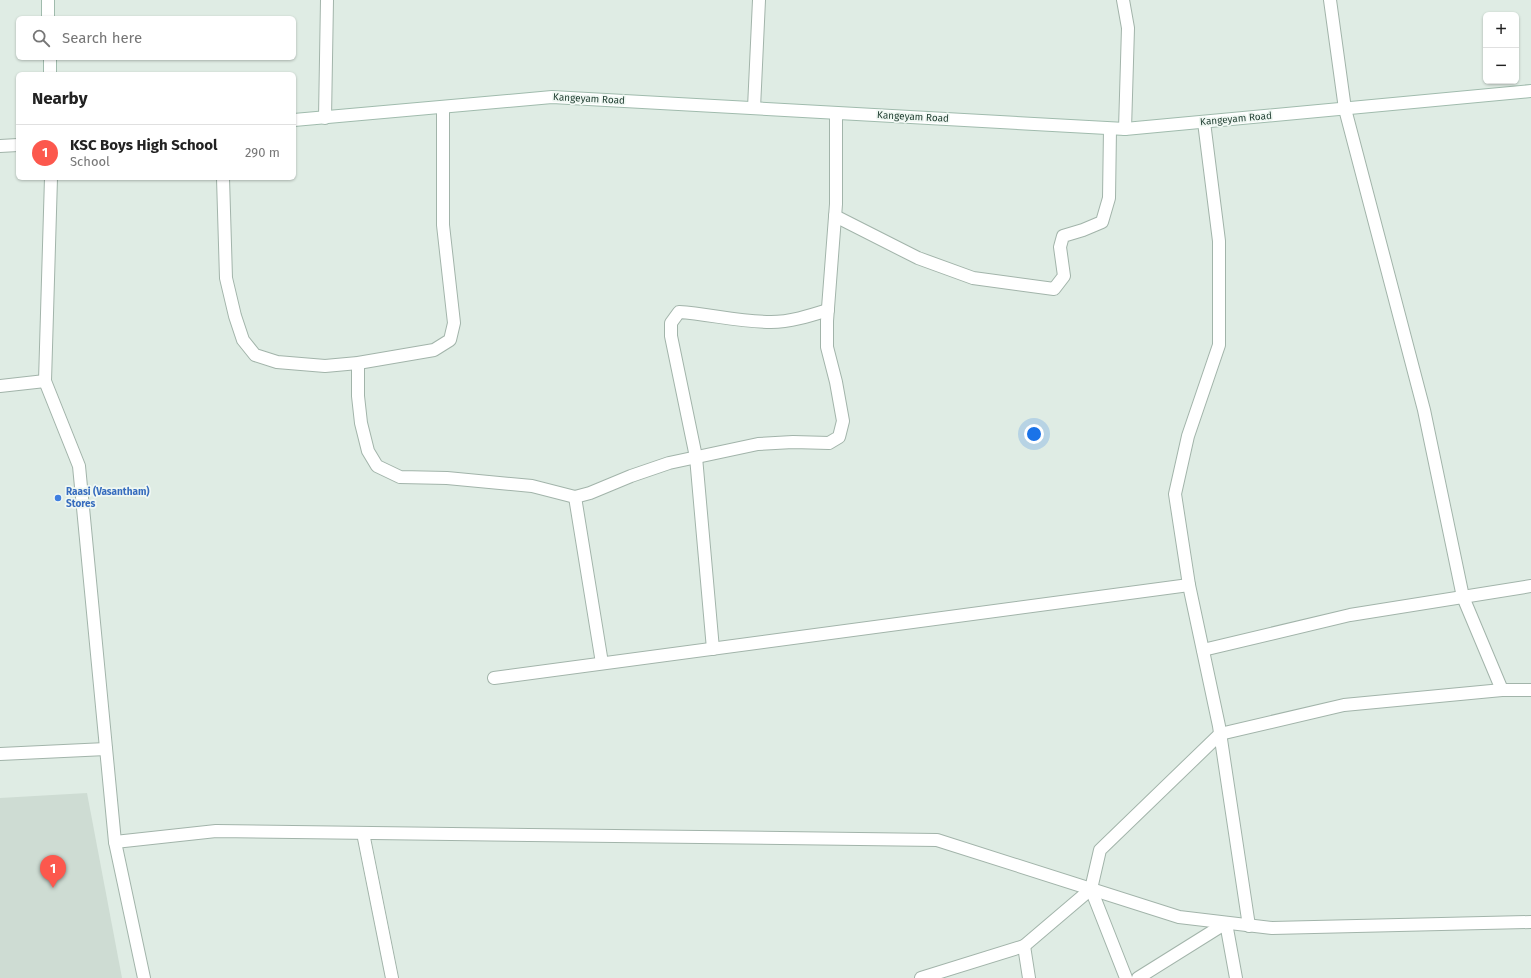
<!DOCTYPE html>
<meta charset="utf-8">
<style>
body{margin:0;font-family:"Fira Sans",sans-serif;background:#f6f6f6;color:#222}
.controls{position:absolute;right:12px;top:12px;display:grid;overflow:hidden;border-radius:6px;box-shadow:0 1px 3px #0004}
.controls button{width:36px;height:36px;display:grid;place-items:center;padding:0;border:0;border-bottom:1px solid #e0e0e0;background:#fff;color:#222;font:20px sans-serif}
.you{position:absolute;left:1034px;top:434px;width:14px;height:14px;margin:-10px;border:3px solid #fff;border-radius:50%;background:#1a73e8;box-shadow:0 0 0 6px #1a73e833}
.badge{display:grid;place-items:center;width:26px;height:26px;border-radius:50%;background:#fc584d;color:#fff;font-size:13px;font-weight:700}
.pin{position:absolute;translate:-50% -33px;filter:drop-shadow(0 1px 2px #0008)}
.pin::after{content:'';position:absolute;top:21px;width:14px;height:12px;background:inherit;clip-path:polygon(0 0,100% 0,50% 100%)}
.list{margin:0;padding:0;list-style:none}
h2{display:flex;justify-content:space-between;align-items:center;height:52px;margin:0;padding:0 16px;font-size:17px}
h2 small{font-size:13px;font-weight:400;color:#767676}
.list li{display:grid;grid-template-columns:26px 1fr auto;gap:12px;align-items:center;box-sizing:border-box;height:56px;padding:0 16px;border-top:1px solid #e0e0e0}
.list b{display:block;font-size:15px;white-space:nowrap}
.list p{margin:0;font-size:13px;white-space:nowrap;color:#767676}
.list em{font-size:13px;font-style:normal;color:#767676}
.icon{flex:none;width:22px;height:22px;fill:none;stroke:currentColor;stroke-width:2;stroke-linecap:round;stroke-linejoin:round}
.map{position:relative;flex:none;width:1531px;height:978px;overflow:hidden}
.search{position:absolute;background:#fff;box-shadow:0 1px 3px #0004;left:16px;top:16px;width:280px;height:44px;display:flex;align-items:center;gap:10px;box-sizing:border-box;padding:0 14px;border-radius:6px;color:#767676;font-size:15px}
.panel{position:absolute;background:#fff;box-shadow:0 1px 3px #0004;left:16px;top:72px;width:280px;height:108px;border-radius:6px}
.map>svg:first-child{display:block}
.built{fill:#cedcd3}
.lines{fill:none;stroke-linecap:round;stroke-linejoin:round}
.minor-casing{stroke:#a2b4aa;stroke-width:14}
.secondary-casing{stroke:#a0bbad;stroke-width:14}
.minor{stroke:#fff;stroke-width:12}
.secondary{stroke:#fff;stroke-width:12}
.shop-dot{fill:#3f7fe0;stroke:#f0f8f3;stroke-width:1.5}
.labels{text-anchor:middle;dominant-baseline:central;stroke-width:3.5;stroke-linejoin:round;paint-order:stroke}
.street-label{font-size:10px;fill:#1f3d30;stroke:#f0f8f3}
.shop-label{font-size:10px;font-weight:bold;fill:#366cbe;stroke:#f0f8f3;text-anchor:start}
</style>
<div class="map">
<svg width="1531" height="978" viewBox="0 0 1531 978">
<rect width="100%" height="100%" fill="#dfece4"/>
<!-- built -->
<polygon class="built" points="87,793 122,978 0,978 0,798"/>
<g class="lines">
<defs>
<g id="minor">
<polyline points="1123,0 1128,28 1125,129"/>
<polyline points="1330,0 1345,109 1424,410 1463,597 1502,690"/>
<polyline points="754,108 759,0"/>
<polyline points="325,118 327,0"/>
<polyline points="1204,122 1219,241 1219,345 1188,436 1175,494 1189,585 1219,726 1249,926"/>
<polyline points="0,146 18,145"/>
<polyline points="51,178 45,381 79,466 115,842 144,978"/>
<polyline points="223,178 226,278 235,316 243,340 255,355 277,362 325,366 358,363 434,350 450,340 454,323 443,225 443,107"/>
<polyline points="835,216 918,258 973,278 1054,289 1064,276 1060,247 1063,236 1083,230 1102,222 1109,198 1110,129"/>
<polyline points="358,363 358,396 361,423 368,451 377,466 400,477 447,478 532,486 575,497 590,493 631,476 669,463 758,444 793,442 829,443 839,437 843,421 836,382 827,347 827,321 836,204 836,113"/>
<polyline points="0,386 45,381"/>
<polyline points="575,497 602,663"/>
<path d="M 713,649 L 696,457 L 671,336 L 671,323 L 679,312 C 709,314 740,322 771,322 C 790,322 809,316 828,310"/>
<polyline points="1203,650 1350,615 1531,586"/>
<polyline points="494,678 1189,585"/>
<polyline points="0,754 106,749"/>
<polyline points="363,833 392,978"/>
<polyline points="115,842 216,831 937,840 1179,917 1272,928 1531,922"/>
<polyline points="1024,946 1029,978"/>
<polyline points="921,978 1024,946 1091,889"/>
<polyline points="1126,978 1091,889 1100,850 1220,734 1344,705 1502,690 1531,690"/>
<polyline points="1138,978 1226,923 1236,978"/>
</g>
<g id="secondary">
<polyline points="48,0 48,18"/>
<polyline points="50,58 50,74"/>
<polyline points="294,120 552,97 1125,129 1531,91"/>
</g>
</defs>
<!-- minor casing -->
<use href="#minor" class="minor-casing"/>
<!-- secondary casing -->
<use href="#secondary" class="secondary-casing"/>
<!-- minor -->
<use href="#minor" class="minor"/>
<!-- secondary -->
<use href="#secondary" class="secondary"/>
</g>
<!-- markers -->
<circle class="shop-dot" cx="58" cy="498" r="4"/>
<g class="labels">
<!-- street labels -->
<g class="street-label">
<text transform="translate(589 99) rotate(3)">Kangeyam Road</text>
<text transform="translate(913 117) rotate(3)">Kangeyam Road</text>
<text transform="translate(1236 119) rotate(-5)">Kangeyam Road</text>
</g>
<!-- shop labels -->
<g class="shop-label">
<text x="66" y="492">Raasi (Vasantham)<tspan x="66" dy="12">Stores</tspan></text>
</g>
</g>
</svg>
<div class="controls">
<button>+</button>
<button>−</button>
</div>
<div class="you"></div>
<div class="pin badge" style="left:53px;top:888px">1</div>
<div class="search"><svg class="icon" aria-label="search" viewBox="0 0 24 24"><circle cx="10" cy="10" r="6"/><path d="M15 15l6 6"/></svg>Search here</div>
<section class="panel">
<h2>Nearby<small></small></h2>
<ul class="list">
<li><span class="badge">1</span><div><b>KSC Boys High School</b><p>School</p></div><em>290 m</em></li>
</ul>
</section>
</div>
